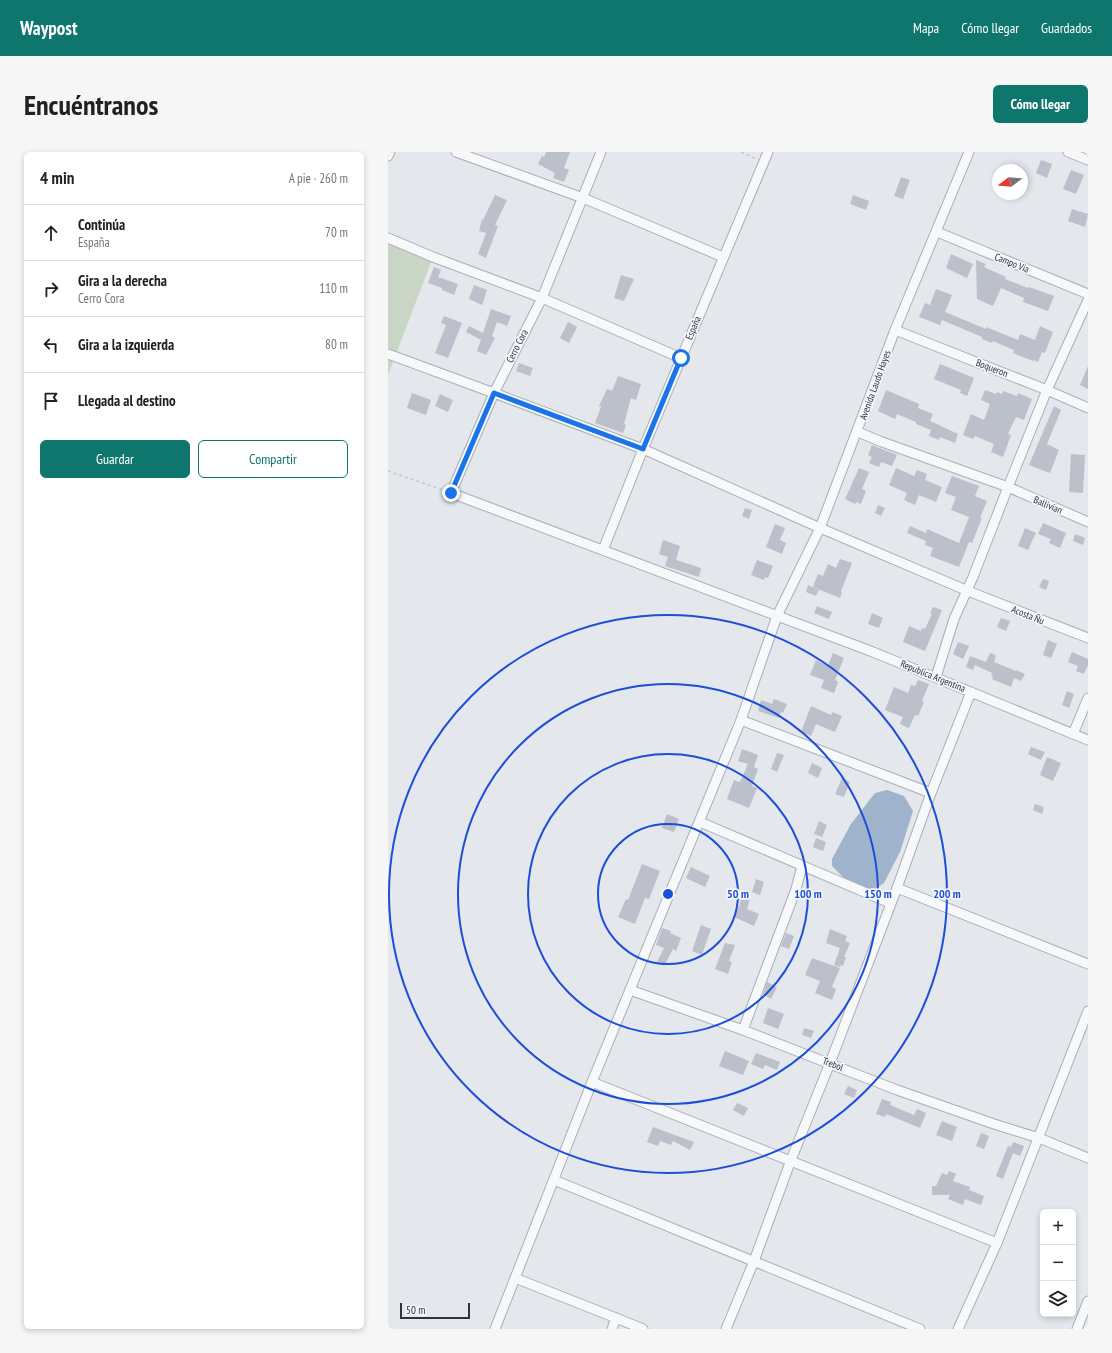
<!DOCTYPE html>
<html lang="es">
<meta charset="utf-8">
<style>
body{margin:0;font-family:"PT Sans Narrow",sans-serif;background:#f6f6f6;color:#202124}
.controls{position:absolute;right:12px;bottom:12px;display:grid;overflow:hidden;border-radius:6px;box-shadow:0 2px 6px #0003}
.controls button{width:36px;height:36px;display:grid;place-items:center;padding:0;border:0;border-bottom:1px solid #e0e0e0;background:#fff;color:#202124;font:20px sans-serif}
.compass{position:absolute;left:604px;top:12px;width:36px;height:36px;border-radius:50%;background:#fff;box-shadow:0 2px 6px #0003;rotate:254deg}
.scale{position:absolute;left:12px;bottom:10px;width:70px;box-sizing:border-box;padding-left:4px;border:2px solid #2b3445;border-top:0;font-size:11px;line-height:14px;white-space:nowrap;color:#2b3445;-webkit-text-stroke:3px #f4f6f9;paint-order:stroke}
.stop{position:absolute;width:12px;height:12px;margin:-9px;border:3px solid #1a73e8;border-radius:50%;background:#fff}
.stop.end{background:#1a73e8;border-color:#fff;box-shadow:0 1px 4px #0008}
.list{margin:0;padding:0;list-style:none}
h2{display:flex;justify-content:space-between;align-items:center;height:52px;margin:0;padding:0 16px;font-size:17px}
h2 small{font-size:13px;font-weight:400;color:#757577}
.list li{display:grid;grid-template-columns:26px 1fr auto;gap:12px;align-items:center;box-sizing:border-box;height:56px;padding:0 16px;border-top:1px solid #e0e0e0}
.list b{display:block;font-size:15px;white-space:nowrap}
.list p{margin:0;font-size:13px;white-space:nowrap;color:#757577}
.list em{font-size:13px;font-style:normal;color:#757577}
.actions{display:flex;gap:8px;padding:12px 16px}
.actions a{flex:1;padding:9px 0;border:1px solid #0f766e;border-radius:6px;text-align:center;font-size:14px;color:#0f766e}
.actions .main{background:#0f766e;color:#fff}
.icon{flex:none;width:22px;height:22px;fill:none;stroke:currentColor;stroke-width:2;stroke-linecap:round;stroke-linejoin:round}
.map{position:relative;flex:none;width:700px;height:1177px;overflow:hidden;border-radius:6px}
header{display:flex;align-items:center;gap:24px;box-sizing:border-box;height:56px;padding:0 20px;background:#0f766e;color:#fff}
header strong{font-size:19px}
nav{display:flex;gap:22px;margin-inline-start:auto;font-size:14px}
.intro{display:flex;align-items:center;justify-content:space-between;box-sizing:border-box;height:96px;padding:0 24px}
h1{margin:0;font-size:28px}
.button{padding:10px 18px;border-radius:6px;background:#0f766e;color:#fff;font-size:14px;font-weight:700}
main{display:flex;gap:24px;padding:0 24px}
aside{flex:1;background:#fff;border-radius:6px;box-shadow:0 2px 6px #0003}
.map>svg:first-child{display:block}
.green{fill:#c9d6c5}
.water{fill:#9fb4cc}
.building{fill:#bbc0ca}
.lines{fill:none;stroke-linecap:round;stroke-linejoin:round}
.minor-casing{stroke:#a9aeb7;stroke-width:11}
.path{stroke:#c2c5cb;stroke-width:1.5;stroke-dasharray:3 3;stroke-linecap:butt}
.minor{stroke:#f7f8fa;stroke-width:9}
.route{stroke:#1a73e8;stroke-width:5}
.ring{fill:none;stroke:#1d4ed8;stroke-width:2}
.labels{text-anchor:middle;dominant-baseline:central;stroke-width:3.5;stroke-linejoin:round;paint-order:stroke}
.street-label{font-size:10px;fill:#2b3445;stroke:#f4f6f9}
.centre{fill:#1d4ed8;stroke:#f4f6f9;stroke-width:2}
.ring-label{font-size:12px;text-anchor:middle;font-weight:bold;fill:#1d4ed8;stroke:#f4f6f9;stroke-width:3.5;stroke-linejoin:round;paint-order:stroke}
</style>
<header>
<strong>Waypost</strong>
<nav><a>Mapa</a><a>Cómo llegar</a><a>Guardados</a></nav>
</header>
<div class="intro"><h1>Encuéntranos</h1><a class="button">Cómo llegar</a></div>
<main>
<aside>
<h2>4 min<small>A pie · 260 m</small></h2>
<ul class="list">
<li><svg class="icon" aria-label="ahead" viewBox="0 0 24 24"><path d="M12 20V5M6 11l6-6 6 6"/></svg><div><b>Continúa</b><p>España</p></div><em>70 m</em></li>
<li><svg class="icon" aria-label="right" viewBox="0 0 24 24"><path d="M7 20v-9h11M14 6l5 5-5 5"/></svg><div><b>Gira a la derecha</b><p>Cerro Cora</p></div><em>110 m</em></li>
<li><svg class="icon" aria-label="left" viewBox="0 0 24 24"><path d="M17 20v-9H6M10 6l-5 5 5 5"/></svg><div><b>Gira a la izquierda</b></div><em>80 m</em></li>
<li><svg class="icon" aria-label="arrive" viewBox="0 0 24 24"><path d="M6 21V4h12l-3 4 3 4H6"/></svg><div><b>Llegada al destino</b></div></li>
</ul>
<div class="actions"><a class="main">Guardar</a><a>Compartir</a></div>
</aside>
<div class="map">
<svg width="700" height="1177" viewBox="0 0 700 1177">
<rect width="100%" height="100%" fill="#e4e7ec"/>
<!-- green -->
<polygon class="green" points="0,86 45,105 0,223"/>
<!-- water -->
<polygon class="water" points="499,638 516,644 525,659 512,700 496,731 481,741 457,727 444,714 444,707 463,672 487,641"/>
<!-- building -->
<g class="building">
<polygon points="158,0 182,0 176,16 181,18 176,30 165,26 167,21 150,12 154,4 156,5"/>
<polygon points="653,8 664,12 659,26 648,21"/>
<polygon points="683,18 696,23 688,42 675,37"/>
<polygon points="513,25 522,28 515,47 506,44"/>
<polygon points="107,43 119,48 107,73 110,74 98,106 90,102 98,81 91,79 94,67 95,68"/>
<polygon points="465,43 481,49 478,58 462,52"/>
<polygon points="684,57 700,62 697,75 680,69"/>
<polygon points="563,102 585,112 579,126 558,116"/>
<polygon points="588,108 598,112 596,115 618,125 617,127 640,136 641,135 666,144 660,159 635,150 636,146 613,136 605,154 589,147"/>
<polygon points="46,115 53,118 50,125 70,132 66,143 54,138 54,136 40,131"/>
<polygon points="233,123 246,127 236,149 226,146"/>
<polygon points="86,133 99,138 94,153 81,147"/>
<polygon points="548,137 564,143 557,160 598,177 598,175 630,188 632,182 647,188 652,174 665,180 657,201 654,200 650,210 645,208 645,209 625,201 626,198 605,189 604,191 594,187 594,185 554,168 552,173 531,165 537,151 542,153"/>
<polygon points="103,157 123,164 119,174 109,170 104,184 107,186 98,203 89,199 93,188 78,180 81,174 95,181"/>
<polygon points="56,164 74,171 60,206 47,201 58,173 53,171"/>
<polygon points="180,170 189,175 181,191 172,186"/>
<polygon points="131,211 145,216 142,224 128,219"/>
<polygon points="552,212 586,226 579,244 572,241 573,238 546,227"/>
<polygon points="700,214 700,237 692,233"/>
<polygon points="230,224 253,232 248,248 243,246 236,272 238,273 235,281 207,271 213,255 211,254 219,237 224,239"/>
<polygon points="498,238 531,252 530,256 545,262 542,269 570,282 567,291 552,285 551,288 541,284 543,278 528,272 528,270 509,262 507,267 490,259"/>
<polygon points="597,238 608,242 609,240 614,242 615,239 629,244 630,241 644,247 636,268 628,265 620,282 623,283 615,305 603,300 606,292 587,284 585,287 575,283 583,262 596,268 602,252 593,248"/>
<polygon points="24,241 43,248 38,263 19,256"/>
<polygon points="52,242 65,248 60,260 47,254"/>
<polygon points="666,254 673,258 659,292 671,298 662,321 641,313"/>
<polygon points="484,293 509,303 504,314 493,310 491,315 481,311 484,305 480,303"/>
<polygon points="683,302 697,303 695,341 681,340"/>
<polygon points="471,316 481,320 474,337 478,339 473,352 468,350 467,352 457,347"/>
<polygon points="508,316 526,324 529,318 539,322 537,328 554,335 548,350 531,343 527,353 516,348 519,341 501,333"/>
<polygon points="564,324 591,334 587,344 599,349 592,366 594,366 584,391 581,390 571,415 542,404 545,396 537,393 538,389 519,381 522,374 538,381 539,377 571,391 581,365 563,358 568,345 557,341"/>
<polygon points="490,353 497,356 493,364 487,361"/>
<polygon points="357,356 364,358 361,367 354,364"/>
<polygon points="655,371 678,381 672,396 661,391 663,387 650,382"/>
<polygon points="387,372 397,376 392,388 398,391 394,402 378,395"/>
<polygon points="637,376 648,381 640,398 630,394"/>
<polygon points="687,382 697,386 695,393 685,389"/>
<polygon points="275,388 292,394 288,408 313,416 311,425 277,414 280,405 271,402"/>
<polygon points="452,407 464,411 453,439 454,440 452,446 425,435 430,422 435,424 440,412 448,416"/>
<polygon points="369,408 385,414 380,426 377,425 376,428 363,423"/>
<polygon points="655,427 661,429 658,438 651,435"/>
<polygon points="420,433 431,438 428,444 418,440"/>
<polygon points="429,454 444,460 441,467 426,461"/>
<polygon points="545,455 554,458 537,499 515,490 521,474 533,479 534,476 537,477 544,462 542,462"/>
<polygon points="484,461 495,466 491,476 480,472"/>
<polygon points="613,466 622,469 618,479 609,475"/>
<polygon points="660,488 669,492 663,506 655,503"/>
<polygon points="570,490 581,494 575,507 565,502"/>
<polygon points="684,500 700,507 700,513 696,522 688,519 690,514 680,510"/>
<polygon points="445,501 456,506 447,528 450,530 446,541 433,536 436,528 422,523 428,508 440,514"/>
<polygon points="602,501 608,503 606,510 628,519 628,518 637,522 633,529 626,526 623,535 604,527 605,524 603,523 604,521 587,513 585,518 578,515 582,504 598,510"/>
<polygon points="530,528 541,532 534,549 536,550 530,564 527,563 521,576 512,572 515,565 497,558 506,535 520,541 523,533 527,534"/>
<polygon points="679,539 686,542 681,556 674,553"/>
<polygon points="386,547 399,552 395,561 393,560 391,566 370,559 373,548 384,552"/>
<polygon points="423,554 443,563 444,560 454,564 447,580 428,572 423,584 413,580"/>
<polygon points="643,595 657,600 653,608 640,602"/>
<polygon points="354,597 370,603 366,615 370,617 364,634 369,636 361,656 339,647 346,628 352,630 360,612 350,609"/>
<polygon points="389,601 396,603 389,620 383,617"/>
<polygon points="659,605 673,611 665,629 652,623"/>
<polygon points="424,611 434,616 430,626 420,621"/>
<polygon points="454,626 462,630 456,645 447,642"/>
<polygon points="647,652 656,655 654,662 645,658"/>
<polygon points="279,662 291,667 286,680 274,676"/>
<polygon points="431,669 439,673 434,685 426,682"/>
<polygon points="428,686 438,690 435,699 425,695"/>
<polygon points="254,712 272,719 261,747 257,746 247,772 230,765 238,747 240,748"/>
<polygon points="303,715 322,724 317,735 298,726"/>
<polygon points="368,727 376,730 372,743 364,740"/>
<polygon points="353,745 362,747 359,757 371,762 366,774 346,765 352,752"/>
<polygon points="313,773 323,777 314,803 304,799"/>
<polygon points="274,776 283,779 282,781 293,786 288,799 285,797 276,814 269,810 276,796 268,793"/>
<polygon points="442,777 459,784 457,789 462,791 456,805 458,805 455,814 453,813 452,815 446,813 452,796 438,791"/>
<polygon points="398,781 406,784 401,797 393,794"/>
<polygon points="337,791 347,793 341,809 344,810 340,822 327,817"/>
<polygon points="424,806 452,816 444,835 448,837 444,848 427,841 432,829 417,823"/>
<polygon points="379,830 389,835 383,847 375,842"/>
<polygon points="380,856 396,862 390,877 375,871"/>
<polygon points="416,876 426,879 423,886 414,883"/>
<polygon points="337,899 361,909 355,923 331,914"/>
<polygon points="368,901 392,910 389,918 377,913 375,917 363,912"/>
<polygon points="460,934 469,938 466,946 456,942"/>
<polygon points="494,947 503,950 502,953 526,963 529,957 538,961 532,976 498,962 497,965 488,962"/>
<polygon points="349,951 360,956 356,964 345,958"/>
<polygon points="554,969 569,975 564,989 548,983"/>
<polygon points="265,975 306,990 302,998 285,989 283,993 272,989 270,994 259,990"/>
<polygon points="593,981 601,984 596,997 588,994"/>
<polygon points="625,990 636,994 632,1004 625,1001 615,1027 608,1024 620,994 623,995"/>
<polygon points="561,1019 568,1022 565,1029 582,1035 581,1038 596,1044 593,1053 577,1047 575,1053 560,1047 562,1043 544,1043 544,1034 548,1034 554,1021 559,1023"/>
</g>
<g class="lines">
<defs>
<g id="minor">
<polyline points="68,0 195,46 335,105"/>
<polyline points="213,0 154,146 106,241 255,297 432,376 580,439 700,486"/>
<polyline points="680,0 700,8"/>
<polyline points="0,4 2,0"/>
<polyline points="549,80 700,142"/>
<polyline points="0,86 45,105 154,146 293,206"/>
<polyline points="507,178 659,238 700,256"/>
<polyline points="0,202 106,241 63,341 485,500 700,588"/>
<polyline points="470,280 494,290 620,335 700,370"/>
<polyline points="215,398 255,297 380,0"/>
<polyline points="548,525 566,467 585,425 620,335 659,238 700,148"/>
<polyline points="353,568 543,641"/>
<polyline points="685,582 700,546"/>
<polyline points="312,670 502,751"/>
<polyline points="414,714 408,737 355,878 509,938 606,972 651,986 700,1006"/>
<polyline points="509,736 700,812"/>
<polyline points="242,838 355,878"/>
<polyline points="204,930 609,1091"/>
<polyline points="166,1028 532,1177"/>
<polyline points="127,1126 228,1166"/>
<polyline points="107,1177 204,930 353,568 389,464 432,376 507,178 581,0"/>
<polyline points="224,1177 228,1166 255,1177"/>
<polyline points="338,1177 366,1109 403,1008 442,911 509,736 543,641 583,540"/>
<polyline points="570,1177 609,1091 700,859"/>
<polyline points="689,1177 700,1149"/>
</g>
</defs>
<!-- minor casing -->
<use href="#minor" class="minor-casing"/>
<!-- path -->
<g class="path">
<polyline points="353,0 368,7"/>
<polyline points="0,319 55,338"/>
</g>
<!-- minor -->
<use href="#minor" class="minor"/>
</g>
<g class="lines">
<!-- route -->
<polyline class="route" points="63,341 106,241 255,297 293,206"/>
</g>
<!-- distance rings -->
<g class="ring">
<circle cx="280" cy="742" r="70"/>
<circle cx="280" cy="742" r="140"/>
<circle cx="280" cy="742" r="210"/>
<circle cx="280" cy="742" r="279"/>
</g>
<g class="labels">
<!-- street labels -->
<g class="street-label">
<text transform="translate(624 111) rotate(22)">Campo Via</text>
<text transform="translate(305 176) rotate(-67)">España</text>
<text transform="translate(129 194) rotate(-63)">Cerro Cora</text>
<text transform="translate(604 216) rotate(21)">Boqueron</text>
<text transform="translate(487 233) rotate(-70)">Avenida Laudo Hayes</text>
<text transform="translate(660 353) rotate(23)">Ballivian</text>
<text transform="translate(640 463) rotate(22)">Acosta Ñu</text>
<text transform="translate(545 524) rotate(22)">Republica Argentina</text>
<text transform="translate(445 912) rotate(21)">Trebol</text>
</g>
</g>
<circle cx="280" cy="742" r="6" class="centre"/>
<g class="ring-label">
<text x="350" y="746">50 m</text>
<text x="420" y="746">100 m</text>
<text x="490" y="746">150 m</text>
<text x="559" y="746">200 m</text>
</g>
</svg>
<div class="controls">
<button>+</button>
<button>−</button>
<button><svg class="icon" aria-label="layers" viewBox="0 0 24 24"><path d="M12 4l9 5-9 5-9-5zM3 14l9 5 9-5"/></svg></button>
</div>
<svg class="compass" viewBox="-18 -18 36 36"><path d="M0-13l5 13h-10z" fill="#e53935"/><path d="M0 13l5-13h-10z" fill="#757577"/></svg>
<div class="scale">50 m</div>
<div class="stop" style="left:293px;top:206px"></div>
<div class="stop end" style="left:63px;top:341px"></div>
</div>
</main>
